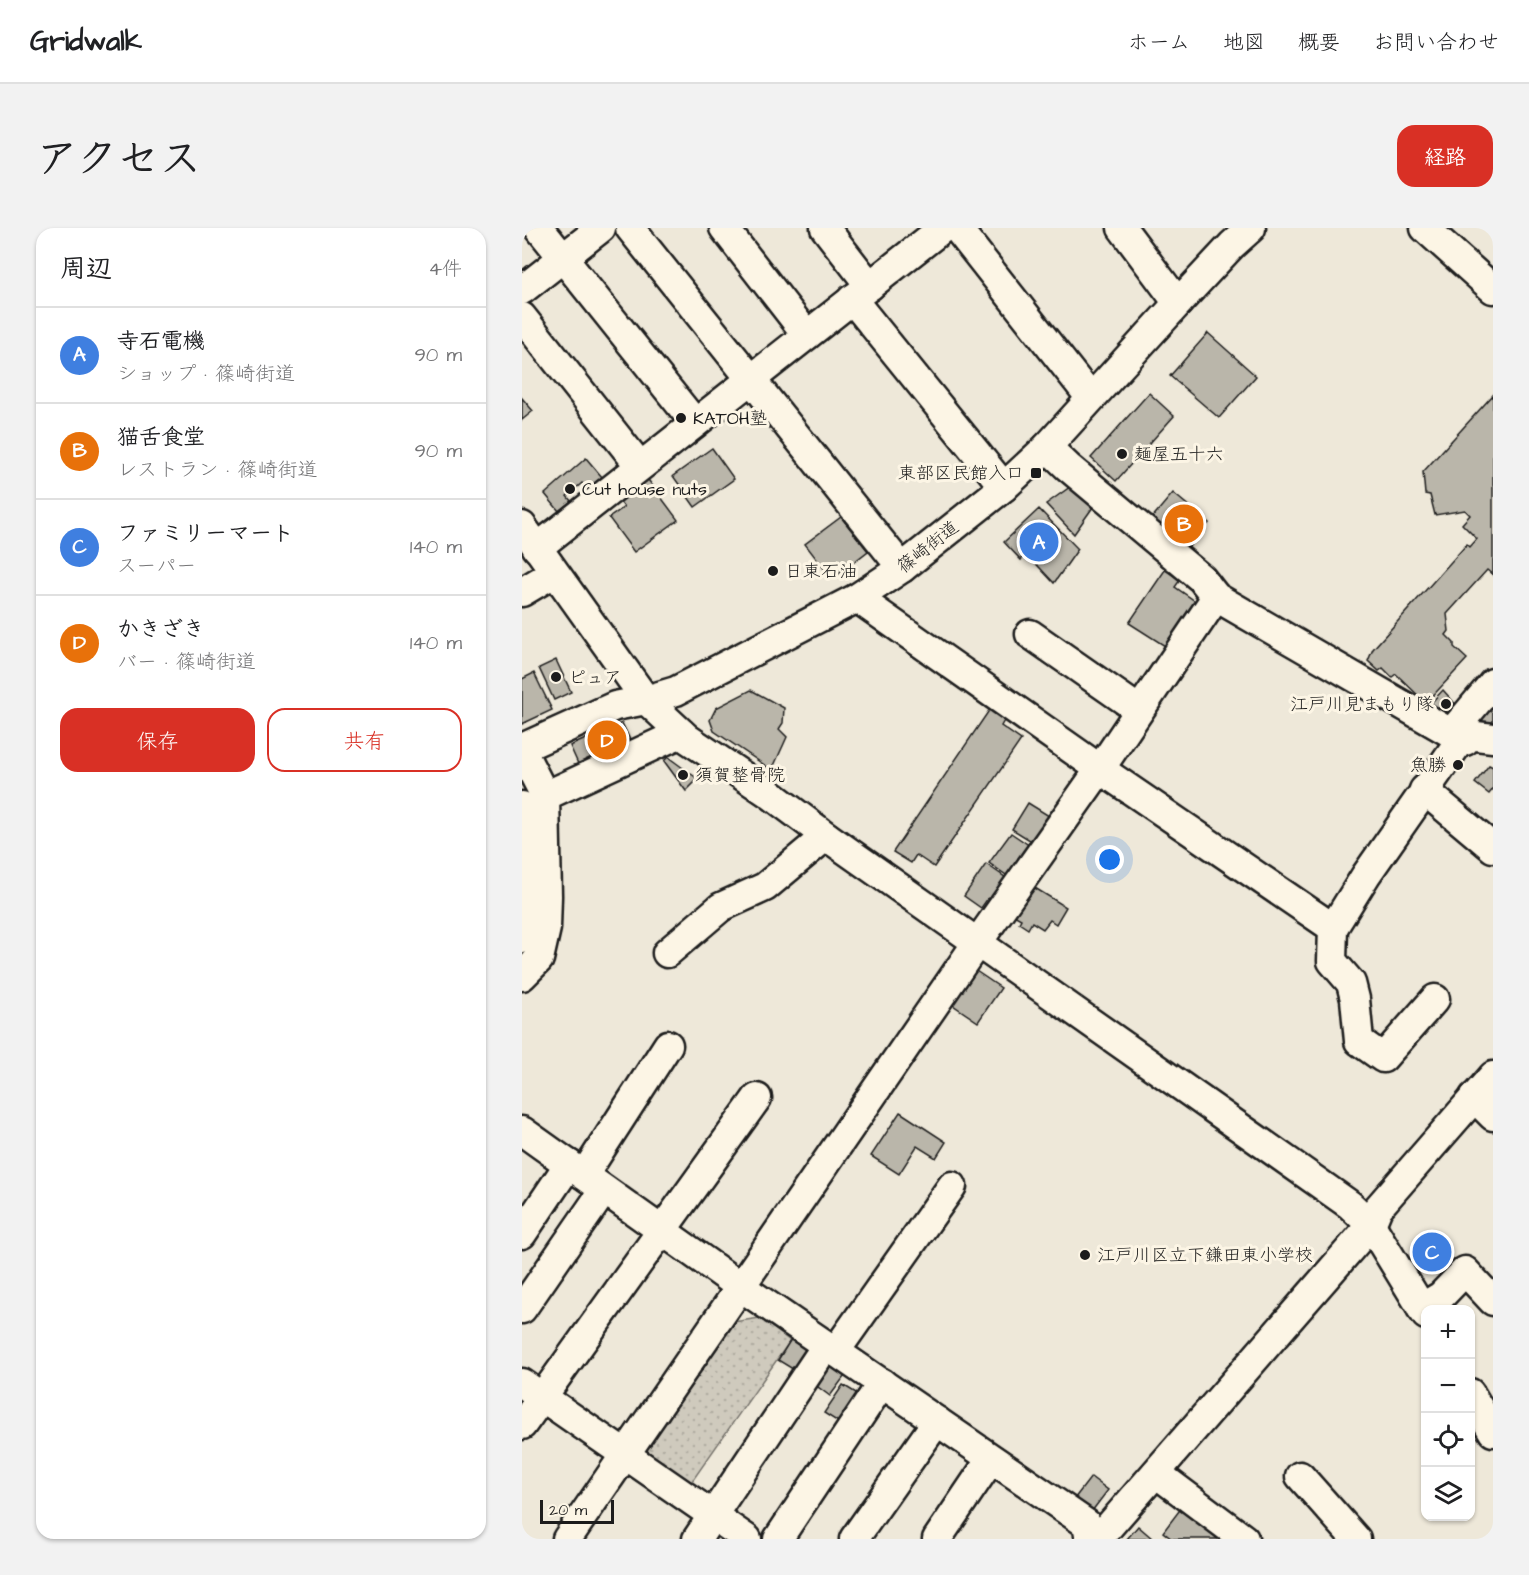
<!DOCTYPE html>
<html lang="ja">
<meta charset="utf-8">
<style>
body{margin:0;font-family:"Architects Daughter","Klee One",sans-serif;background:#f2f2f2;color:#202124}
.controls{position:absolute;right:18px;bottom:18px;display:grid;overflow:hidden;border-radius:12px;box-shadow:0 2px 4px #0004}
.controls button{width:54px;height:54px;display:grid;place-items:center;padding:0;border:0;border-bottom:2px solid #e0e0e0;background:#fff;color:#202124;font:30px sans-serif}
.scale{position:absolute;left:18px;bottom:15px;width:74px;box-sizing:border-box;padding-left:6px;border:3px solid #1c1c1c;border-top:0;font-size:16px;line-height:21px;white-space:nowrap;color:#1c1c1c;-webkit-text-stroke:4px #fcf5e5;paint-order:stroke}
.you{position:absolute;left:588px;top:632px;width:21px;height:21px;margin:-15px;border:4px solid #fff;border-radius:50%;background:#1a73e8;box-shadow:0 0 0 9px #1a73e833}
.badge{display:grid;place-items:center;width:39px;height:39px;border-radius:50%;background:#d93025;color:#fff;font-size:20px;font-weight:700}
.pin{position:absolute;translate:-50% -50%;border:3px solid #fff;box-shadow:0 2px 6px #0006}
.list{margin:0;padding:0;list-style:none}
h2{display:flex;justify-content:space-between;align-items:center;height:78px;margin:0;padding:0 24px;font-size:26px}
h2 small{font-size:20px;font-weight:400;color:#757577}
.list li{display:grid;grid-template-columns:39px 1fr auto;gap:18px;align-items:center;box-sizing:border-box;height:96px;padding:0 24px;border-top:2px solid #e0e0e0}
.list b{display:block;font-size:22px;white-space:nowrap}
.list p{margin:0;font-size:20px;white-space:nowrap;color:#757577}
.list em{font-size:20px;font-style:normal;color:#757577}
.actions{display:flex;gap:12px;padding:18px 24px}
.actions a{flex:1;padding:14px 0;border:2px solid #d93025;border-radius:18px;text-align:center;font-size:21px;color:#d93025}
.actions .main{background:#d93025;color:#fff}
.icon{flex:none;width:33px;height:33px;fill:none;stroke:currentColor;stroke-width:2;stroke-linecap:round;stroke-linejoin:round}
.map{position:relative;flex:none;width:971px;height:1311px;overflow:hidden;border-radius:18px}
header{display:flex;align-items:center;gap:36px;box-sizing:border-box;height:84px;padding:0 30px;background:#fff;border-bottom:2px solid #e0e0e0}
header strong{font-size:28px}
nav{display:flex;gap:33px;margin-inline-start:auto;font-size:21px}
.intro{display:flex;align-items:center;justify-content:space-between;box-sizing:border-box;height:144px;padding:0 36px}
h1{margin:0;font-size:42px}
.button{padding:15px 27px;border-radius:18px;background:#d93025;color:#fff;font-size:21px;font-weight:700}
main{display:flex;gap:36px;padding:0 36px}
aside{flex:1;background:#fff;border-radius:18px;box-shadow:0 2px 4px #0004}
.map>svg:first-child{display:block}
.park{fill:url(#park-dots);stroke:#76736c;stroke-width:1.5}
.building{fill:#bab6aa;stroke:#1c1c1c;stroke-width:1.5}
.lines{fill:none;stroke-linecap:round;stroke-linejoin:round}
.minor-casing{stroke:#1c1c1c;stroke-width:33}
.minor{stroke:#fcf5e5;stroke-width:28}
.poi-dot{fill:#1c1c1c;stroke:#fcf5e5;stroke-width:2}
.labels{text-anchor:middle;dominant-baseline:central;stroke-width:6;stroke-linejoin:round;paint-order:stroke}
.poi-label{font-size:18px;fill:#1c1c1c;stroke:#fcf5e5;text-anchor:start}
.street-label{font-size:18px;fill:#1c1c1c;stroke:#fcf5e5}
</style>
<header>
<strong>Gridwalk</strong>
<nav><a>ホーム</a><a>地図</a><a>概要</a><a>お問い合わせ</a></nav>
</header>
<div class="intro"><h1>アクセス</h1><a class="button">経路</a></div>
<main>
<aside>
<h2>周辺<small>4件</small></h2>
<ul class="list">
<li><span class="badge" style="background:#3f7fe0">A</span><div><b>寺石電機</b><p>ショップ · 篠崎街道</p></div><em>90 m</em></li>
<li><span class="badge" style="background:#e8710a">B</span><div><b>猫舌食堂</b><p>レストラン · 篠崎街道</p></div><em>90 m</em></li>
<li><span class="badge" style="background:#3f7fe0">C</span><div><b>ファミリーマート</b><p>スーパー</p></div><em>140 m</em></li>
<li><span class="badge" style="background:#e8710a">D</span><div><b>かきざき</b><p>バー · 篠崎街道</p></div><em>140 m</em></li>
</ul>
<div class="actions"><a class="main">保存</a><a>共有</a></div>
</aside>
<div class="map">
<svg width="971" height="1311" viewBox="0 0 971 1311">
<defs>
<pattern id="park-dots" width="8" height="8" patternUnits="userSpaceOnUse" patternTransform="scale(1.5)"><rect width="8" height="8" fill="#cfcabd"/><path d="M2 2h.1M6 6h.1" fill="none" stroke="#b1ada2" stroke-width="1.8" stroke-linecap="round"/></pattern>
</defs>
<rect width="100%" height="100%" fill="#eee8d9"/>
<filter id="ink" filterUnits="userSpaceOnUse"><feTurbulence type="fractalNoise" baseFrequency=".0167" numOctaves="2"/><feDisplacementMap in="SourceGraphic" scale="12" xChannelSelector="R" yChannelSelector="G"/><feConvolveMatrix kernelMatrix="1 2 1 2 8 2 1 2 1" color-interpolation-filters="sRGB"/></filter>
<g filter="url(#ink)">
<!-- park -->
<polygon class="park" points="238,1090 268,1113 166,1259 122,1222 211,1094"/>
<!-- building -->
<g class="building">
<polygon points="686,105 734,148 697,190 648,148"/>
<polygon points="627,165 652,188 594,253 569,230"/>
<polygon points="971,167 971,347 965,342 925,386 927,403 924,407 932,415 932,419 945,431 904,475 874,446 870,449 861,440 857,443 846,433 851,421 945,316 948,319 955,311 940,296 948,287 943,282 913,287 908,267 903,266 901,244"/>
<polygon points="0,170 11,183 0,192"/>
<polygon points="190,220 212,251 173,279 151,248"/>
<polygon points="64,230 80,249 65,261 60,255 45,268 49,273 37,283 23,266"/>
<polygon points="124,249 156,292 112,324 87,290 102,279 95,270"/>
<polygon points="548,259 571,279 552,306 524,276"/>
<polygon points="651,265 687,295 665,321 629,291"/>
<polygon points="517,281 556,321 532,355 504,325 499,332 482,314"/>
<polygon points="319,289 346,323 310,351 283,316"/>
<polygon points="643,342 658,352 653,359 673,373 643,418 607,395"/>
<polygon points="34,432 49,464 32,472 17,440"/>
<polygon points="12,445 30,482 0,496 0,451"/>
<polygon points="229,462 262,480 261,495 257,501 265,509 250,542 192,503 188,492 194,480"/>
<polygon points="921,462 936,479 930,486 907,477"/>
<polygon points="971,469 971,497 947,495"/>
<polygon points="468,481 483,491 479,498 499,512 412,639 394,627 389,635 371,624"/>
<polygon points="100,495 109,514 57,538 48,518"/>
<polygon points="146,529 176,551 164,563 142,533"/>
<polygon points="967,537 971,539 971,561 967,566 953,555"/>
<polygon points="506,575 527,588 511,614 490,601"/>
<polygon points="489,605 511,620 490,651 467,635"/>
<polygon points="464,636 490,654 475,676 466,670 459,680 442,668"/>
<polygon points="508,657 544,679 534,696 528,692 521,701 510,694 506,701 497,695 499,691 490,686"/>
<polygon points="451,741 479,760 456,794 428,775"/>
<polygon points="378,884 424,914 414,930 395,918 377,946 349,928"/>
<polygon points="271,1108 290,1120 274,1143 256,1132"/>
<polygon points="308,1134 325,1145 308,1168 292,1156"/>
<polygon points="321,1157 339,1168 321,1197 302,1185"/>
<polygon points="569,1249 586,1262 570,1283 549,1275"/>
<polygon points="660,1279 704,1311 650,1311 641,1304"/>
<polygon points="616,1298 631,1311 605,1311"/>
</g>
<g class="lines">
<defs>
<g id="minor">
<polyline points="17,0 173,195"/>
<polyline points="108,0 380,340"/>
<polyline points="202,0 285,107"/>
<polyline points="303,0 348,58"/>
<polyline points="435,0 568,169"/>
<polyline points="600,0 656,75"/>
<polyline points="903,0 971,61"/>
<polyline points="0,62 79,0"/>
<polyline points="330,71 482,259"/>
<polyline points="0,89 118,238"/>
<polyline points="525,219 546,239 680,351 694,369 929,505 971,510"/>
<polyline points="0,298 124,472 166,511 248,566 304,608 828,977 849,997 904,1087"/>
<polyline points="15,320 421,0"/>
<polyline points="0,364 32,345"/>
<polyline points="335,370 578,541 811,700"/>
<polyline points="508,406 617,482"/>
<polyline points="943,513 929,505 971,455"/>
<polyline points="0,520 93,478 124,472 154,463 335,370 380,340 482,259 525,219 656,75 710,17 729,0"/>
<polyline points="0,523 23,568 25,668 24,700 17,731 0,748"/>
<polyline points="902,562 971,620"/>
<polyline points="23,568 159,505"/>
<path d="M 0,578 L 3,590 C 5,627 14,677 0,711"/>
<polyline points="145,725 199,679 243,659 304,608"/>
<polyline points="913,771 861,830 837,813 833,771 829,755 810,733 811,700 844,647 939,511"/>
<polyline points="952,869 971,888"/>
<polyline points="0,903 219,1059 565,1296 568,1311"/>
<polyline points="62,947 146,817"/>
<polyline points="0,1006 47,936"/>
<polyline points="899,1080 919,1068 943,1043 971,1073"/>
<polyline points="0,1081 82,962"/>
<polyline points="313,1124 430,958"/>
<polyline points="0,1155 225,1311"/>
<polyline points="948,1165 971,1204"/>
<polyline points="0,1197 235,870"/>
<polyline points="634,1245 722,1311"/>
<polyline points="778,1248 834,1311"/>
<polyline points="45,1311 446,728 578,541 694,369"/>
<polyline points="175,1311 304,1118"/>
<polyline points="256,1311 360,1155"/>
<polyline points="332,1311 415,1193"/>
<polyline points="415,1311 469,1231"/>
<polyline points="576,1311 849,997 856,980 971,848"/>
</g>
</defs>
<!-- minor casing -->
<use href="#minor" class="minor-casing"/>
<!-- minor -->
<use href="#minor" class="minor"/>
</g>
</g>
<!-- markers -->
<g class="poi-dot">
<circle cx="159" cy="190" r="6"/>
<circle cx="600" cy="226" r="6"/>
<rect x="508" y="239" width="12" height="12" rx="3"/>
<circle cx="48" cy="261" r="6"/>
<circle cx="251" cy="343" r="6"/>
<circle cx="34" cy="449" r="6"/>
<circle cx="924" cy="476" r="6"/>
<circle cx="936" cy="537" r="6"/>
<circle cx="161" cy="547" r="6"/>
<circle cx="563" cy="1027" r="6"/>
</g>
<g class="labels">
<!-- poi labels -->
<g class="poi-label">
<text x="171" y="190">KATOH塾</text>
<text x="612" y="226">麺屋五十六</text>
<text x="502" y="245" text-anchor="end">東部区民館入口</text>
<text x="60" y="261">Cut house nuts</text>
<text x="263" y="343">日東石油</text>
<text x="46" y="449">ピュア</text>
<text x="912" y="476" text-anchor="end">江戸川見まもり隊</text>
<text x="924" y="537" text-anchor="end">魚勝</text>
<text x="173" y="547">須賀整骨院</text>
<text x="575" y="1027">江戸川区立下鎌田東小学校</text>
</g>
<!-- street labels -->
<g class="street-label">
<text transform="translate(406 319) rotate(-38)">篠崎街道</text>
</g>
</g>
</svg>
<div class="controls">
<button>+</button>
<button>−</button>
<button><svg class="icon" aria-label="locate" viewBox="0 0 24 24"><circle cx="12" cy="12" r="6"/><path d="M12 2v4M12 18v4M2 12h4M18 12h4"/></svg></button>
<button><svg class="icon" aria-label="layers" viewBox="0 0 24 24"><path d="M12 4l9 5-9 5-9-5zM3 14l9 5 9-5"/></svg></button>
</div>
<div class="scale">20 m</div>
<div class="you"></div>
<div class="pin badge" style="left:517px;top:314px;background:#3f7fe0">A</div>
<div class="pin badge" style="left:662px;top:296px;background:#e8710a">B</div>
<div class="pin badge" style="left:910px;top:1024px;background:#3f7fe0">C</div>
<div class="pin badge" style="left:85px;top:512px;background:#e8710a">D</div>
</div>
</main>
